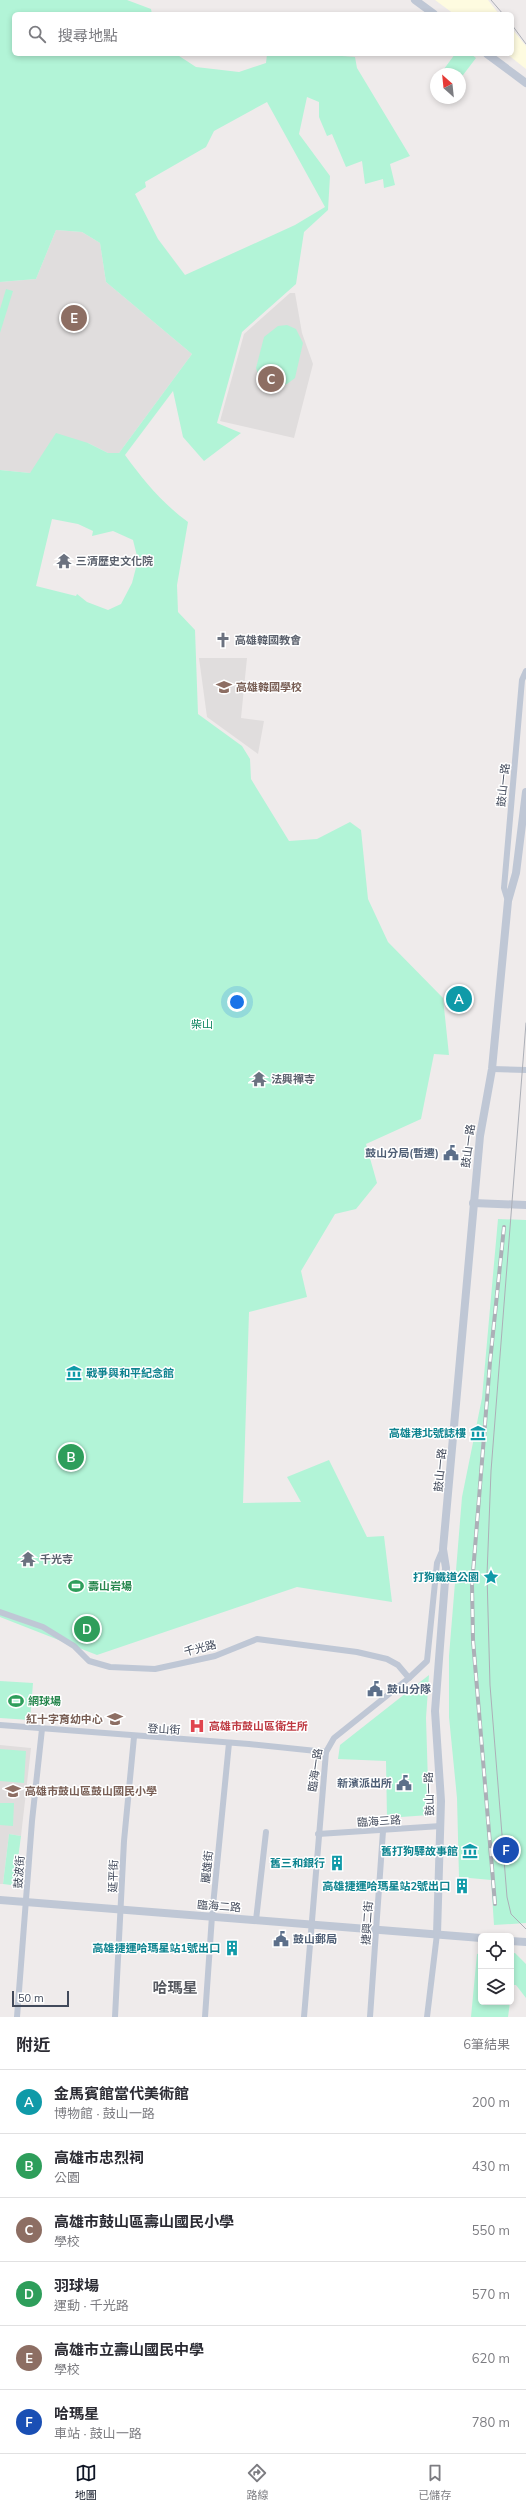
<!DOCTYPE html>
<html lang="zh-TW">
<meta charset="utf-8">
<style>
body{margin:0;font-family:Mulish,"Noto Sans TC",sans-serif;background:#f2f2f3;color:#2b2b33}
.controls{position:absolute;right:12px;bottom:12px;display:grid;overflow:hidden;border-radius:6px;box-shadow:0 2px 6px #0003}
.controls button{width:36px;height:36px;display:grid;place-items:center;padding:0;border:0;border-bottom:1px solid #e1e1e2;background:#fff;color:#2b2b33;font:20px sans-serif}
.compass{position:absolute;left:430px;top:68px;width:36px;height:36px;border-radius:50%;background:#fff;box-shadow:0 2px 6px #0003;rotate:333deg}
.scale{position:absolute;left:12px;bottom:10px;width:57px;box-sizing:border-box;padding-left:4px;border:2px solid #424a5b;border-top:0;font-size:11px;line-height:14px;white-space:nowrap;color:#424a5b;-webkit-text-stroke:3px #fff;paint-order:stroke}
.you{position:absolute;left:237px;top:1002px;width:14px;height:14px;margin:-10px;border:3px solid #fff;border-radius:50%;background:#1a73e8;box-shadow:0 0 0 6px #1a73e833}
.badge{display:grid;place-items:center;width:26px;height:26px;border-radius:50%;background:#111827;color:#fff;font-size:13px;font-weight:700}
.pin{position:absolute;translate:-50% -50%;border:2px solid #fff;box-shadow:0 1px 4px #0006}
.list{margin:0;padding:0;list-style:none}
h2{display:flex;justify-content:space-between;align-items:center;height:52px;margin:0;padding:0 16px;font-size:17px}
h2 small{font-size:13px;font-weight:400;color:#7c7c81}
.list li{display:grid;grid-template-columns:26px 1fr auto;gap:12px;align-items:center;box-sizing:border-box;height:64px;padding:0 16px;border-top:1px solid #e1e1e2}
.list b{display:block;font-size:15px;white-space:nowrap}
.list p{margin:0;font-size:13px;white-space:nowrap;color:#7c7c81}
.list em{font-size:13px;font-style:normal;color:#7c7c81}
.icon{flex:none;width:22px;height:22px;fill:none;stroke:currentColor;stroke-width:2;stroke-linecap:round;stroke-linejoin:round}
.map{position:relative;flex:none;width:526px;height:2017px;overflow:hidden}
.search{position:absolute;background:#fff;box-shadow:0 2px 6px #0003;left:12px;right:12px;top:12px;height:44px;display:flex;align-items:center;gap:10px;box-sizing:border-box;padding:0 14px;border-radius:6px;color:#7c7c81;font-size:15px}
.sheet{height:436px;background:#fff}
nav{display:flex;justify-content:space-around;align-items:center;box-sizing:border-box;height:56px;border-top:1px solid #e1e1e2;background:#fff;font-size:11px;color:#7c7c81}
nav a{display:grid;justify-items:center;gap:2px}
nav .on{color:#111827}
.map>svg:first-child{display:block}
.commercial{fill:#fefbe0}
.education{fill:#e0dddd}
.green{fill:#b2f4d7;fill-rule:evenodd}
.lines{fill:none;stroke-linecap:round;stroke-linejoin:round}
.minor{stroke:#bfc7d5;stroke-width:6}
.tertiary{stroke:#bfc7d5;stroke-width:8}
.tram{stroke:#acafb7;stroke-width:1}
.rail-casing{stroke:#acafb7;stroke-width:4}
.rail{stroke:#fff;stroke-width:2.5;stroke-dasharray:8;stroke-linecap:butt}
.labels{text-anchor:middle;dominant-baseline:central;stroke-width:3;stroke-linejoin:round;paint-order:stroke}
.worship-label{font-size:11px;font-weight:bold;fill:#5b616d;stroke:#fff;text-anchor:start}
.education-label{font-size:11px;font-weight:bold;fill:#785e54;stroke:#fff;text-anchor:start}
.street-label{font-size:11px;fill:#424a5b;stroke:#fff}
.park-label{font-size:11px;fill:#0b835d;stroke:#fff}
.service-label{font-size:11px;font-weight:bold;fill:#4e5e75;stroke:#fff;text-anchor:end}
.culture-label{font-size:11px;font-weight:bold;fill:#0d838f;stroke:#fff;text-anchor:end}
.leisure-label{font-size:11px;font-weight:bold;fill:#27864d;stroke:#fff;text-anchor:start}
.health-label{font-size:11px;font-weight:bold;fill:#be3a42;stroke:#fff;text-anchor:start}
.district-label{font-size:15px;font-weight:bold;fill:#575a61;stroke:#fff}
</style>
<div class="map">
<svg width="526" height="2017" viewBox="0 0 526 2017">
<rect width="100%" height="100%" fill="#efebeb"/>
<!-- commercial -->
<g class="commercial">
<polygon points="435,0 488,0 499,14 454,14"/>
<polygon points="512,29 526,46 526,69 507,54 512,54"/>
</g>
<!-- education -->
<g class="education">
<polygon points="56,230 82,232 100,243 106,282 192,354 119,453 108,453 88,443 30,473 0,470 0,282 36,279"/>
<polygon points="290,293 295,293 302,333 313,364 294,438 220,421 244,334"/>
<polygon points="199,658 247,658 241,718 264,721 258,754 207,717"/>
<polygon points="0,1745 31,1748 21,1836 9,1834 3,1884 0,1884"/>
</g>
<!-- green -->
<g class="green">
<path d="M 0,0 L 127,0 L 151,9 L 152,14 L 14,14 L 14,54 L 176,54 L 196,67 L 239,72 L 266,63 L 267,54 L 317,54 L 355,57 L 357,68 L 410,156 L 390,164 L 395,185 L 384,188 L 383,179 L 365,184 L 362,161 L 346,167 L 332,134 L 327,136 L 319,117 L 319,102 L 307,97 L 299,134 L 330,176 L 328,210 L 304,232 L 296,284 L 242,332 L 217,423 L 241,433 L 204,461 L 183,437 L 173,391 L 125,455 C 144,481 162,503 188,522 L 177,585 L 178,612 L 195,630 L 198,714 L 242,746 L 250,759 L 251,779 L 289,841 L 317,839 L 350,822 L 361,830 L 368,899 L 388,942 L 443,998 L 449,1055 L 434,1054 L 421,1119 L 366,1144 L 377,1183 L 356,1209 L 335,1214 L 301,1271 L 307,1297 L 249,1312 L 243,1503 L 301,1502 L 287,1477 L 329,1460 L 367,1537 L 384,1536 L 392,1602 L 297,1587 L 97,1655 L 0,1617 L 0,470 L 30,473 L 56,433 L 88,443 L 108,453 L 119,453 L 192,354 L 106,282 L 100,243 L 82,232 L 56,230 L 36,279 L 0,282 ZM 267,102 L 325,207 L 295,225 L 185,275 L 158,239 L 135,194 L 146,187 L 145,182 L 206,147 L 214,131 ZM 52,519 L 78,524 L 93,531 L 92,536 L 113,531 L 133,540 L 138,560 L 132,583 L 121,604 L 108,610 L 87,602 L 77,594 L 76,596 L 36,586 Z"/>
<polygon points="455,54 471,54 476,58 460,79 460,74 450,74 444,69"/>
<polygon points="6,289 13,291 0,333 0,309"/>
<polygon points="287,325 296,329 303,343 295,378 287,384 273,387 259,377 256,368 264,337 278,326"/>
<polygon points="498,1219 526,1220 526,1923 494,1925 491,1880 459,1877 457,1798 449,1717 449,1656 462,1497 482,1398"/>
<polygon points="429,1675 426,1718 429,1815 387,1818 386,1761 338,1759 340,1745"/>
<polygon points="0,1681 33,1683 30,1720 0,1718"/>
<polygon points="0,1749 26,1751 24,1783 0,1781"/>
<polygon points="0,1803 14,1803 13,1826 0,1825"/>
<polygon points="9,1834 21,1836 15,1881 11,1885 3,1884"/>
<polygon points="481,1953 481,2002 510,2002 508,2017 471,2017 477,1954"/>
<polygon points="511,1953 515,1953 526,1964 526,1998 516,1985 513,1985 511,1998"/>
</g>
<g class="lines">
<!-- minor -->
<g class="minor">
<polyline points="508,901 504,888 522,680 526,671"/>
<polyline points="492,1069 526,1070"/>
<polyline points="0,1612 43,1627 74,1646 89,1661 110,1667 155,1669 215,1656 257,1639 357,1652 387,1659 398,1665 409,1678"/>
<polyline points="0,1725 249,1744 326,1752"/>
<polyline points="318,1834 441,1826"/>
<polyline points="256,1920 266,1832"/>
<polyline points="17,2017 32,1821 42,1729"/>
<polyline points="115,2017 124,1841 134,1737"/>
<polyline points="205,2017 212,1916 229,1743"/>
<polyline points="304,2017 326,1752 334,1738 409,1678 427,1661 437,1563 443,1549"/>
<polyline points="370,2017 383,1831"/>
<polyline points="427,2017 437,1934"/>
</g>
<!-- tertiary -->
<g class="tertiary">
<polyline points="415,0 434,14"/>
<polyline points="487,54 526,83"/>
<polyline points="473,1203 526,1205"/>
<polyline points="0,1900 481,1938"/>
<polyline points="437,1934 441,1801 435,1711 446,1568 443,1549 480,1136 492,1069 508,901 516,873 526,792"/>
<polyline points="511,1941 526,1942"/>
</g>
<!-- tram -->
<g class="tram">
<polyline points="491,0 503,14"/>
<polyline points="512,25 526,44"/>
<polyline points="526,1023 491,1471 487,1575 490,1685 507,1897 511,1914 526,1929"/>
</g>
<defs>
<polyline id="rail" points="495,1904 473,1640 472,1585 490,1362 504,1227"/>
</defs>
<!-- rail casing -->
<use href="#rail" class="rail-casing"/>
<!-- rail -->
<use href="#rail" class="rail"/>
</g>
<!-- icons -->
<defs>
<symbol id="temple-bare" viewBox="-9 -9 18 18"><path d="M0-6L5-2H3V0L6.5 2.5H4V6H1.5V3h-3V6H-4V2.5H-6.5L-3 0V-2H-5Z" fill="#6b7280" stroke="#fff" stroke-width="2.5" paint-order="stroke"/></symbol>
<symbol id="church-bare" viewBox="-9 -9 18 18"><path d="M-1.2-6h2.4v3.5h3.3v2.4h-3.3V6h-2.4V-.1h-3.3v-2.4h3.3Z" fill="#6b7280" stroke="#fff" stroke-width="2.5" paint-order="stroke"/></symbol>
<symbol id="school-bare" viewBox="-9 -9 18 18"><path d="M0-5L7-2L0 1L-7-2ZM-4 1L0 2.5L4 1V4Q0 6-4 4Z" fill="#8d6e63" stroke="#fff" stroke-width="2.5" paint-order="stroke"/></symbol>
<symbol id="civic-bare" viewBox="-9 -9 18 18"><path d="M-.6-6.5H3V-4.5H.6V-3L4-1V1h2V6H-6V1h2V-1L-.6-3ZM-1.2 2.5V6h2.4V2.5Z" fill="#5c6f8a" stroke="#fff" stroke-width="2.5" paint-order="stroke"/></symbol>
<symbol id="museum-bare" viewBox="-9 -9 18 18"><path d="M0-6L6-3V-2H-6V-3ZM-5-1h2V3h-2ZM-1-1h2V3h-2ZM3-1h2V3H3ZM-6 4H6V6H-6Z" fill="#0f9aa8" stroke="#fff" stroke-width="2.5" paint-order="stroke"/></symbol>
<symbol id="sight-bare" viewBox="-9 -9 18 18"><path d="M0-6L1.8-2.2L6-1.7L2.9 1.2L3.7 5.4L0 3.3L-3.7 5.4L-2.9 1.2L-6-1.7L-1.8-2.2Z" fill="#0f9aa8" stroke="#fff" stroke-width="2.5" paint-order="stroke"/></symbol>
<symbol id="stadium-bare" viewBox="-9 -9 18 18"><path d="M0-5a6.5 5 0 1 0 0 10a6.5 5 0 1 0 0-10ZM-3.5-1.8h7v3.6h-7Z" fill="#2e9e5b" stroke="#fff" stroke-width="2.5" paint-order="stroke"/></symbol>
<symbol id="hospital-bare" viewBox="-9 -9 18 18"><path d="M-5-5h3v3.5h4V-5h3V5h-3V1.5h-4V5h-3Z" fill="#e0444e" stroke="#fff" stroke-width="2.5" paint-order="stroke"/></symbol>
<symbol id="building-bare" viewBox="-9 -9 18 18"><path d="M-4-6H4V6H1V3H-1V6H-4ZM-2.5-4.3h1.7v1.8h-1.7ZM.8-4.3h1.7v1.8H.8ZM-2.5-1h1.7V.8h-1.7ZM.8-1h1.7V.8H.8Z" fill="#0f9aa8" stroke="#fff" stroke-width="2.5" paint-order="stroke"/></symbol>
</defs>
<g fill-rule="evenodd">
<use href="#temple-bare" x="53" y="550" width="22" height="22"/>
<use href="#church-bare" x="212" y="629" width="22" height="22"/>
<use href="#school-bare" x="213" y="676" width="22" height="22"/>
<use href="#temple-bare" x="248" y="1068" width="22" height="22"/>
<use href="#civic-bare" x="440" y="1142" width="22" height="22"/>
<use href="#museum-bare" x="63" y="1362" width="22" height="22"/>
<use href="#museum-bare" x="467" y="1422" width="22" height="22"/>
<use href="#temple-bare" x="17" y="1548" width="22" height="22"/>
<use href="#sight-bare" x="480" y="1566" width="22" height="22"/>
<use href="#stadium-bare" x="65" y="1575" width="22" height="22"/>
<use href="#civic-bare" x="364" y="1678" width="22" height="22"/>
<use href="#stadium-bare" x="5" y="1690" width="22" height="22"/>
<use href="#school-bare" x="104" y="1708" width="22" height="22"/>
<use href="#hospital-bare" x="186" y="1715" width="22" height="22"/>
<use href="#civic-bare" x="393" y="1772" width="22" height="22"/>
<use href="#school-bare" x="2" y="1780" width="22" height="22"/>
<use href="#museum-bare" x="459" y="1840" width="22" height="22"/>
<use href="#building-bare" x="326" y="1852" width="22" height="22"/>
<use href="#building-bare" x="451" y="1875" width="22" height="22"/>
<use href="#civic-bare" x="270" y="1928" width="22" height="22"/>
<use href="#building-bare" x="221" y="1937" width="22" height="22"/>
</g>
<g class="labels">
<!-- worship labels -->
<g class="worship-label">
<text x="76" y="561">三清歷史文化院</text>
<text x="235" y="640">高雄韓國教會</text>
<text x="271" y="1079">法興禪寺</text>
<text x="40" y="1559">千光寺</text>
</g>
<!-- education labels -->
<g class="education-label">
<text x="236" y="687">高雄韓國學校</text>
<text x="103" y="1719" text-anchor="end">紅十字育幼中心</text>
<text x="25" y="1791">高雄市鼓山區鼓山國民小學</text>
</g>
<!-- street labels -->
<g class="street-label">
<text transform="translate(503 785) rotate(-84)">鼓山一路</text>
<text transform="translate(468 1146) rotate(-83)">鼓山一路</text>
<text transform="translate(440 1470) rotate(-85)">鼓山一路</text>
<text transform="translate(200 1648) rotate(-14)">千光路</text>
<text transform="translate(164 1729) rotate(3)">登山街</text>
<text transform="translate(315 1770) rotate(-82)">臨海一路</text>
<text transform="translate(429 1794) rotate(-92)">鼓山一路</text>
<text transform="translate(379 1821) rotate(-4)">臨海三路</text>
<text transform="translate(207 1867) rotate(-84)">麗雄街</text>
<text transform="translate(19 1872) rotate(-86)">鼓波街</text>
<text transform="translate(113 1876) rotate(-88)">延平街</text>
<text transform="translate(219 1906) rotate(4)">臨海二路</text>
<text transform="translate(367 1923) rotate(-86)">捷興二街</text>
</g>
<!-- park labels -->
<g class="park-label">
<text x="202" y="1024">柴山</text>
</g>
<!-- service labels -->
<g class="service-label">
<text x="439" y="1153">鼓山分局(暫遷)</text>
<text x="387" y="1689" text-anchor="start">鼓山分隊</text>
<text x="392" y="1783">新濱派出所</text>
<text x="293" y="1939" text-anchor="start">鼓山郵局</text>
</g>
<!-- culture labels -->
<g class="culture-label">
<text x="86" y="1373" text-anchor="start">戰爭與和平紀念館</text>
<text x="466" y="1433">高雄港北號誌樓</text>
<text x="479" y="1577">打狗鐵道公園</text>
<text x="458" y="1851">舊打狗驛故事館</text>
<text x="325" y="1863">舊三和銀行</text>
<text x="450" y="1886">高雄捷運哈瑪星站2號出口</text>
<text x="220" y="1948">高雄捷運哈瑪星站1號出口</text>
</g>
<!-- leisure labels -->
<g class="leisure-label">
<text x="88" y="1586">壽山岩場</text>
<text x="28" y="1701">網球場</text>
</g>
<!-- health labels -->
<g class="health-label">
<text x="209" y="1726">高雄市鼓山區衛生所</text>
</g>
<!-- district labels -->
<g class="district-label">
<text x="175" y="1987">哈瑪星</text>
</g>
</g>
</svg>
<div class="controls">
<button><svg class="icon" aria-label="locate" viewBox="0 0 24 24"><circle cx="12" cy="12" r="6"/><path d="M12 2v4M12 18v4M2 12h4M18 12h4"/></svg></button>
<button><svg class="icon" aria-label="layers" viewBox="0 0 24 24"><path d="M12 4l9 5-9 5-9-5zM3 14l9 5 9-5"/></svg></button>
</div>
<svg class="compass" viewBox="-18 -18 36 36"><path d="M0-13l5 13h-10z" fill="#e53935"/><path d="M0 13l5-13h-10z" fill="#7c7c81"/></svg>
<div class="scale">50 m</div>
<div class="you"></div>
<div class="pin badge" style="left:459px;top:999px;background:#0f9aa8">A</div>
<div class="pin badge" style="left:71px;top:1457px;background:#2e9e5b">B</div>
<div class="pin badge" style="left:271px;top:379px;background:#8d6e63">C</div>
<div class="pin badge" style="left:87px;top:1629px;background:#2e9e5b">D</div>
<div class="pin badge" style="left:74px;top:318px;background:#8d6e63">E</div>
<div class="pin badge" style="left:506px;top:1850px;background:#1a4fb4">F</div>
<div class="search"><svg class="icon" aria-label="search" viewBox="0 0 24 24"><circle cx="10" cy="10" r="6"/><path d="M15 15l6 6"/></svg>搜尋地點</div>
</div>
<section class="sheet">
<h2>附近<small>6筆結果</small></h2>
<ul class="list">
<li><span class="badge" style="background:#0f9aa8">A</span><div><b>金馬賓館當代美術館</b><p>博物館 · 鼓山一路</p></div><em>200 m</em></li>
<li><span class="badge" style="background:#2e9e5b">B</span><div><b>高雄市忠烈祠</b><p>公園</p></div><em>430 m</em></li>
<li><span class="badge" style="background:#8d6e63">C</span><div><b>高雄市鼓山區壽山國民小學</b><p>學校</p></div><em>550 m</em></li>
<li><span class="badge" style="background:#2e9e5b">D</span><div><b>羽球場</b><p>運動 · 千光路</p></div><em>570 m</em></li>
<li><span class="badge" style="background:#8d6e63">E</span><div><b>高雄市立壽山國民中學</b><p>學校</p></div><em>620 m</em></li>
<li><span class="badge" style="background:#1a4fb4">F</span><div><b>哈瑪星</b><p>車站 · 鼓山一路</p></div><em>780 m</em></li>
</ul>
</section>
<nav>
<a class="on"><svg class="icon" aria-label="map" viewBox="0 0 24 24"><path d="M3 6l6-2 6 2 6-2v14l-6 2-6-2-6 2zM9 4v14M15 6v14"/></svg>地圖</a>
<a><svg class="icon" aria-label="directions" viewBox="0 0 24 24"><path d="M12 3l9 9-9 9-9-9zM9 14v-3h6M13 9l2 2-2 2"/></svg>路線</a>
<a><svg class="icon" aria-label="saved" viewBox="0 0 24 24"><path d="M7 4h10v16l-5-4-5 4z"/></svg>已儲存</a>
</nav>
